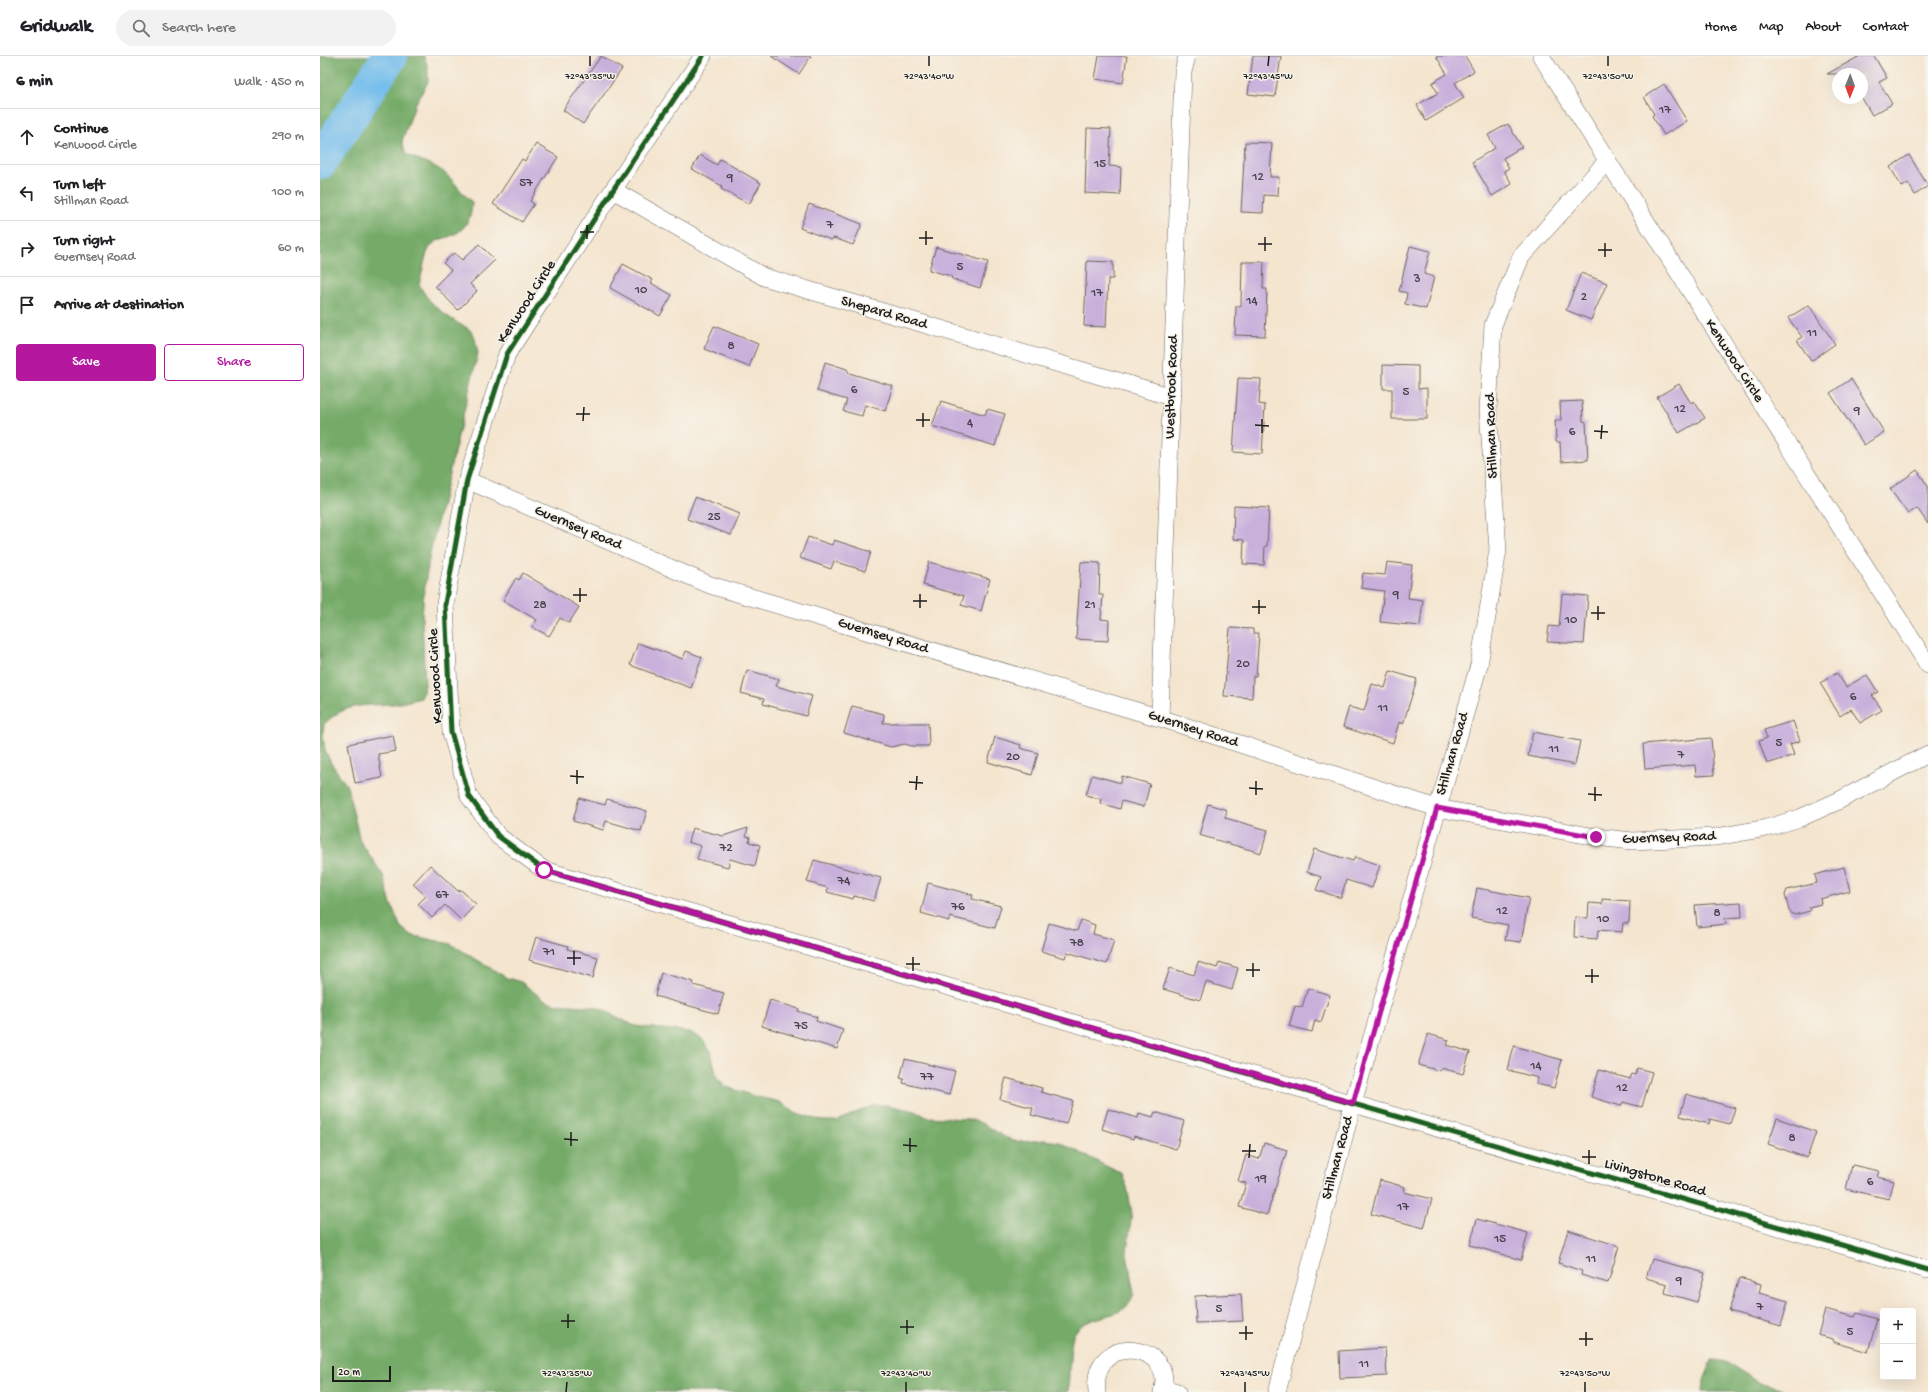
<!DOCTYPE html>
<meta charset="utf-8">
<style>
body{margin:0;font-family:"Gochi Hand",sans-serif;background:#f2f2f2;color:#202124}
.controls{position:absolute;right:12px;bottom:12px;display:grid;overflow:hidden;border-radius:4px;box-shadow:0 4px 16px #0002}
.controls button{width:36px;height:36px;display:grid;place-items:center;padding:0;border:0;border-bottom:1px solid #e0e0e0;background:#fff;color:#202124;font:20px sans-serif}
.compass{position:absolute;left:1512px;top:12px;width:36px;height:36px;border-radius:50%;background:#fff;box-shadow:0 4px 16px #0002;rotate:181deg}
.scale{position:absolute;left:12px;bottom:10px;width:59px;box-sizing:border-box;padding-left:4px;border:2px solid #1c1c1c;border-top:0;font-size:11px;line-height:14px;white-space:nowrap;color:#1c1c1c;-webkit-text-stroke:3px #f7f3e8;paint-order:stroke}
.stop{position:absolute;width:12px;height:12px;margin:-9px;border:3px solid #b5179e;border-radius:50%;background:#fff}
.stop.end{background:#b5179e;border-color:#fff;box-shadow:0 1px 4px #0008}
.list{margin:0;padding:0;list-style:none}
h2{display:flex;justify-content:space-between;align-items:center;height:52px;margin:0;padding:0 16px;font-size:17px}
h2 small{font-size:13px;font-weight:400;color:#757577}
.list li{display:grid;grid-template-columns:26px 1fr auto;gap:12px;align-items:center;box-sizing:border-box;height:56px;padding:0 16px;border-top:1px solid #e0e0e0}
.list b{display:block;font-size:15px;white-space:nowrap}
.list p{margin:0;font-size:13px;white-space:nowrap;color:#757577}
.list em{font-size:13px;font-style:normal;color:#757577}
.actions{display:flex;gap:8px;padding:12px 16px}
.actions a{flex:1;padding:9px 0;border:1px solid #b5179e;border-radius:4px;text-align:center;font-size:14px;color:#b5179e}
.actions .main{background:#b5179e;color:#fff}
.icon{flex:none;width:22px;height:22px;fill:none;stroke:currentColor;stroke-width:2;stroke-linecap:round;stroke-linejoin:round}
.map{position:relative;flex:none;width:1608px;height:1336px;overflow:hidden}
header{display:flex;align-items:center;gap:24px;box-sizing:border-box;height:56px;padding:0 20px;background:#fff;border-bottom:1px solid #e0e0e0}
header strong{font-size:19px}
nav{display:flex;gap:22px;margin-inline-start:auto;font-size:14px}
.search{width:280px;height:36px;background:#f2f2f2;display:flex;align-items:center;gap:10px;box-sizing:border-box;padding:0 14px;border-radius:22px;color:#757577;font-size:15px}
main{display:flex}
aside{flex:1;background:#fff}
.map>svg:first-child{display:block}
.forest{fill:#75aa67;stroke:#486342}
.lines{fill:none;stroke-linecap:round;stroke-linejoin:round}
.river{stroke:#73bdec;stroke-width:35}
.building{fill:#c8b0db}
.minor-casing{stroke:#68625b;stroke-width:18}
.minor{stroke:#fff;stroke-width:17}
.cycleway-casing{stroke:#f7f3e8;stroke-width:8}
.cycleway{stroke:#1b5e20;stroke-width:5}
.route{stroke:#b5179e;stroke-width:5}
.ticks{fill:none;stroke:#1c1c1c;stroke-width:1.5}
.labels{text-anchor:middle;dominant-baseline:central;stroke-width:3;stroke-linejoin:round;paint-order:stroke}
.number-label{font-size:13px;fill:#47414c}
.street-label{font-size:15px;fill:#1c1c1c;stroke:#f7f3e8}
.ticks-label{font-size:10px;text-anchor:middle;fill:#1c1c1c;stroke:#f7f3e8;stroke-width:3;stroke-linejoin:round;paint-order:stroke}
</style>
<header>
<strong>Gridwalk</strong>
<div class="search"><svg class="icon" aria-label="search" viewBox="0 0 24 24"><circle cx="10" cy="10" r="6"/><path d="M15 15l6 6"/></svg>Search here</div>
<nav><a>Home</a><a>Map</a><a>About</a><a>Contact</a></nav>
</header>
<main>
<aside>
<h2>6 min<small>Walk · 450 m</small></h2>
<ul class="list">
<li><svg class="icon" aria-label="ahead" viewBox="0 0 24 24"><path d="M12 20V5M6 11l6-6 6 6"/></svg><div><b>Continue</b><p>Kenwood Circle</p></div><em>290 m</em></li>
<li><svg class="icon" aria-label="left" viewBox="0 0 24 24"><path d="M17 20v-9H6M10 6l-5 5 5 5"/></svg><div><b>Turn left</b><p>Stillman Road</p></div><em>100 m</em></li>
<li><svg class="icon" aria-label="right" viewBox="0 0 24 24"><path d="M7 20v-9h11M14 6l5 5-5 5"/></svg><div><b>Turn right</b><p>Guernsey Road</p></div><em>60 m</em></li>
<li><svg class="icon" aria-label="arrive" viewBox="0 0 24 24"><path d="M6 21V4h12l-3 4 3 4H6"/></svg><div><b>Arrive at destination</b></div></li>
</ul>
<div class="actions"><a class="main">Save</a><a>Share</a></div>
</aside>
<div class="map">
<svg width="1608" height="1336" viewBox="0 0 1608 1336">
<rect width="100%" height="100%" fill="#f7f3e8"/>
<filter id="ink" filterUnits="userSpaceOnUse"><feTurbulence type="fractalNoise" baseFrequency=".025" numOctaves="2"/><feDisplacementMap in="SourceGraphic" scale="8" xChannelSelector="R" yChannelSelector="G"/><feConvolveMatrix kernelMatrix="1 2 1 2 8 2 1 2 1" color-interpolation-filters="sRGB"/></filter>
<filter id="wash" filterUnits="userSpaceOnUse"><feTurbulence type="fractalNoise" baseFrequency=".012" numOctaves="4" result="noise"/><feDisplacementMap in="SourceGraphic" scale="16" xChannelSelector="R" yChannelSelector="G"/><feGaussianBlur stdDeviation="0.9" result="paint"/><feColorMatrix in="noise" values="0 0 0 0 0 0 0 0 0 0 0 0 0 0 0 0 0 1.4 0 .05"/><feComposite in="paint" operator="in"/></filter>
<g filter="url(#wash)">
<rect width="100%" height="100%" fill="#f4e5cf"/>
<!-- forest -->
<g class="forest">
<path d="M 0,0 L 104,0 L 108,12 L 108,26 L 95,49 L 82,85 L 86,98 C 98,104 116,109 126,118 C 136,127 142,138 152,146 C 152,160 147,173 133,179 C 125,183 118,182 111,190 C 104,198 103,217 99,228 C 106,244 121,256 136,266 C 140,269 146,270 150,274 C 156,281 156,288 158,297 L 110,497 L 104,536 L 102,562 L 105,629 L 101,642 C 92,644 83,647 74,648 C 44,650 27,646 4,668 L 3,680 L 5,694 L 11,707 L 27,730 L 40,785 L 63,819 L 70,845 L 80,870 L 90,879 L 131,888 L 187,922 L 201,926 L 223,943 L 236,948 L 277,951 L 315,970 L 370,976 L 382,983 L 391,995 L 397,1022 L 407,1031 L 434,1040 L 460,1046 L 477,1057 L 503,1065 L 517,1065 L 554,1049 L 567,1049 L 595,1055 L 607,1061 L 648,1063 L 661,1067 L 685,1081 L 698,1086 L 725,1084 L 739,1086 L 802,1118 L 807,1131 L 812,1157 L 807,1197 L 814,1238 C 812,1241 811,1246 808,1249 C 793,1265 763,1258 753,1280 C 750,1288 749,1325 748,1336 L 0,1336 Z"/>
<polygon points="1392,1305 1406,1305 1442,1328 1473,1336 1383,1336 1384,1324"/>
</g>
<g class="lines">
<!-- river -->
<polyline class="river" points="0,106 70,0"/>
</g>
<g id="blocks">
<!-- building -->
<g class="building">
<polygon points="281,0 302,13 263,68 243,54"/>
<polygon points="451,0 491,0 479,18"/>
<polygon points="779,0 807,0 803,27 775,23"/>
<polygon points="933,0 961,0 955,41 928,38"/>
<polygon points="1116,0 1145,0 1154,15 1135,27 1144,42 1106,65 1097,49 1118,37 1112,27 1127,18"/>
<polygon points="1540,0 1554,0 1567,22 1559,26 1572,48 1552,59 1542,42 1542,18 1507,18"/>
<polygon points="1344,28 1367,65 1344,79 1332,60 1334,58 1324,41"/>
<polygon points="1188,68 1202,91 1183,102 1189,112 1184,115 1192,128 1172,140 1152,106 1175,92 1168,79"/>
<polygon points="767,72 791,73 789,110 801,111 800,139 765,137"/>
<polygon points="925,86 952,87 950,121 959,121 958,140 944,139 943,157 921,156"/>
<polygon points="216,88 238,101 210,145 214,148 202,166 173,148 202,103 205,105"/>
<polygon points="380,99 397,109 400,103 441,127 429,148 401,133 402,130 372,113"/>
<polygon points="1589,99 1608,130 1595,139 1588,127 1582,131 1570,111"/>
<polygon points="489,148 542,168 533,189 514,182 511,184 480,172"/>
<polygon points="159,188 175,204 150,228 157,235 138,254 115,230 131,214 123,207 134,197 142,204"/>
<polygon points="1090,190 1110,195 1104,218 1114,221 1106,253 1085,248 1087,237 1079,235"/>
<polygon points="616,191 668,206 660,232 632,223 631,220 609,214"/>
<polygon points="767,205 793,206 793,223 788,223 786,271 764,270"/>
<polygon points="922,206 944,206 943,233 947,233 945,280 915,279 916,250 921,250"/>
<polygon points="303,208 333,224 331,227 352,239 340,260 290,232"/>
<polygon points="1261,217 1287,227 1271,264 1246,254"/>
<polygon points="1489,249 1515,288 1491,305 1477,284 1482,281 1468,262"/>
<polygon points="394,270 438,288 429,311 384,293"/>
<polygon points="505,306 527,313 529,317 573,330 565,355 545,349 542,360 523,355 527,344 497,335"/>
<polygon points="1063,309 1098,310 1098,333 1107,332 1107,363 1072,363 1072,333 1063,333"/>
<polygon points="918,322 941,323 939,348 945,349 942,398 913,396"/>
<polygon points="1531,323 1564,376 1544,389 1510,337"/>
<polygon points="1359,328 1371,347 1374,345 1385,362 1359,377 1337,341"/>
<polygon points="621,345 665,359 667,353 685,358 675,390 612,370"/>
<polygon points="1262,345 1263,365 1266,366 1268,404 1241,406 1240,386 1236,386 1235,364 1241,364 1240,346"/>
<polygon points="1597,414 1608,430 1608,468 1597,452 1588,458 1570,433"/>
<polygon points="375,441 420,458 411,479 367,463"/>
<polygon points="914,450 949,452 947,490 945,490 944,509 923,508 924,484 913,483"/>
<polygon points="488,481 512,489 514,484 551,496 545,515 514,505 511,513 480,502"/>
<polygon points="609,506 670,523 661,555 641,549 644,540 603,529"/>
<polygon points="761,506 780,507 779,539 783,539 781,563 789,564 788,585 756,583"/>
<polygon points="1067,506 1092,509 1088,542 1103,544 1100,570 1060,566 1064,535 1041,532 1043,517 1065,519"/>
<polygon points="203,517 259,551 249,567 240,562 229,580 212,571 217,564 183,544 196,522 199,524"/>
<polygon points="1242,538 1268,540 1264,588 1227,586 1229,570 1239,571"/>
<polygon points="910,572 933,573 933,577 939,577 936,620 933,620 932,642 904,640"/>
<polygon points="318,587 363,603 366,595 382,601 371,632 310,609"/>
<polygon points="427,614 459,623 456,630 492,640 486,660 443,648 444,643 421,637"/>
<polygon points="1070,615 1097,623 1083,668 1079,666 1073,687 1023,671 1029,651 1044,655 1052,628 1065,632"/>
<polygon points="1517,617 1526,631 1547,619 1558,636 1552,639 1562,654 1540,667 1531,653 1520,660 1500,627"/>
<polygon points="532,650 564,658 563,667 608,667 609,690 591,690 585,688 571,691 524,677"/>
<polygon points="1473,665 1480,685 1470,688 1474,699 1447,708 1439,685 1447,682 1444,674"/>
<polygon points="1213,676 1260,685 1255,709 1208,700"/>
<polygon points="73,679 76,695 58,698 62,722 35,727 28,688"/>
<polygon points="675,681 701,689 700,692 718,697 712,719 668,706"/>
<polygon points="1391,682 1394,719 1376,720 1375,709 1325,713 1323,688"/>
<polygon points="772,719 801,727 802,720 830,728 824,751 802,745 800,753 780,747 781,743 766,739"/>
<polygon points="259,742 285,749 287,743 327,755 321,775 286,765 283,774 253,765"/>
<polygon points="888,748 907,754 905,762 948,774 941,797 879,779"/>
<polygon points="372,772 403,780 428,772 426,780 430,781 429,786 440,789 435,810 410,803 408,811 377,803 381,790 368,786"/>
<polygon points="994,793 1033,805 1035,801 1060,809 1052,832 1026,824 1021,842 996,834 1001,821 987,816"/>
<polygon points="494,804 561,822 554,845 534,840 533,843 507,836 508,832 487,826"/>
<polygon points="110,809 138,835 141,834 156,848 141,864 125,849 112,862 98,848 106,840 93,828"/>
<polygon points="1524,811 1530,835 1500,843 1501,848 1489,851 1490,855 1474,859 1469,855 1465,839 1467,834 1497,827 1495,819"/>
<polygon points="608,827 653,839 652,843 681,850 675,872 630,861 629,865 601,857"/>
<polygon points="1157,832 1209,842 1201,886 1185,884 1188,869 1151,862"/>
<polygon points="1282,843 1310,845 1309,867 1303,867 1302,876 1278,874 1277,883 1254,881 1255,861 1268,862 1269,847 1282,848"/>
<polygon points="1421,846 1422,861 1405,862 1406,868 1377,871 1375,849"/>
<polygon points="761,864 775,869 773,878 794,884 787,908 747,896 745,902 721,895 729,867 757,875"/>
<polygon points="216,881 248,890 247,893 278,901 273,922 209,904"/>
<polygon points="878,906 897,912 899,906 918,912 912,934 886,926 880,944 843,933 850,912 874,919"/>
<polygon points="341,917 374,926 373,929 404,937 398,958 335,940"/>
<polygon points="988,932 1010,939 1001,966 995,964 992,976 969,970 975,950 982,951"/>
<polygon points="450,944 479,953 478,955 497,961 496,965 523,974 517,993 442,970"/>
<polygon points="1108,978 1129,984 1127,989 1150,996 1143,1018 1121,1012 1120,1015 1098,1009"/>
<polygon points="1194,990 1242,1004 1234,1032 1216,1028 1218,1022 1188,1014"/>
<polygon points="585,1003 635,1015 629,1039 583,1027 584,1023 580,1022"/>
<polygon points="1317,1012 1332,1016 1322,1051 1303,1046 1301,1050 1271,1041 1279,1014 1310,1023 1312,1018 1315,1019"/>
<polygon points="686,1022 722,1032 721,1036 753,1045 746,1068 711,1059 713,1052 680,1043"/>
<polygon points="1366,1038 1415,1052 1410,1068 1390,1063 1389,1068 1360,1060"/>
<polygon points="788,1053 818,1062 819,1057 833,1061 835,1056 864,1065 856,1093 814,1080 813,1083 782,1073"/>
<polygon points="1457,1062 1496,1076 1487,1102 1448,1088"/>
<polygon points="944,1087 967,1094 947,1159 919,1151 926,1127 918,1125 926,1099 939,1103"/>
<polygon points="1532,1109 1559,1115 1557,1121 1574,1125 1569,1143 1526,1133"/>
<polygon points="1060,1124 1085,1131 1084,1136 1112,1143 1104,1172 1051,1158"/>
<polygon points="1157,1163 1208,1177 1201,1204 1150,1189"/>
<polygon points="1248,1174 1299,1190 1288,1227 1261,1219 1262,1215 1238,1207"/>
<polygon points="1332,1203 1385,1217 1377,1246 1345,1237 1347,1228 1326,1222"/>
<polygon points="1419,1222 1441,1228 1439,1237 1468,1245 1461,1270 1409,1255"/>
<polygon points="921,1238 923,1265 876,1267 875,1240"/>
<polygon points="1505,1253 1535,1261 1537,1257 1557,1263 1548,1296 1514,1286 1513,1283 1498,1279"/>
<polygon points="1065,1292 1067,1320 1020,1322 1019,1295"/>
</g>
</g>
</g>
<g filter="url(#ink)">
<use href="#blocks" fill-opacity="0" stroke="#68625b" stroke-width="1"/>
<g class="lines">
<defs>
<g id="minor">
<polyline points="383,0 293,134 187,298 147,424 125,548 131,676 149,740 178,780 224,814 1608,1214"/>
<polyline points="1221,0 1608,609"/>
<polyline points="293,134 444,221 852,341"/>
<polyline points="147,424 390,529 840,662 1117,752 1276,781 1312,785 1396,781 1447,772 1480,762 1518,745 1608,698"/>
<polyline points="840,662 863,16 867,0"/>
<polyline points="843,1332 857,1336"/>
<path d="M 777,1336 C 770,1273 858,1288 842,1336"/>
<polyline points="957,1336 1033,1047 1159,609 1178,494 1168,354 1173,269 1201,201 1287,105"/>
</g>
</defs>
<!-- minor casing -->
<use href="#minor" class="minor-casing"/>
<!-- minor -->
<use href="#minor" class="minor"/>
<defs>
<polyline id="cycleway" points="383,0 293,134 187,298 147,424 125,548 131,676 149,740 178,780 224,814 1608,1214"/>
</defs>
<!-- cycleway casing -->
<use href="#cycleway" class="cycleway-casing"/>
<!-- cycleway -->
<use href="#cycleway" class="cycleway"/>
</g>
</g>
<g class="lines" filter="url(#ink)">
<!-- route -->
<polyline class="route" points="224,814 1033,1047 1117,752 1276,781"/>
</g>
<!-- ticks -->
<path class="ticks" d="M 270,10 L 270,0M 609,10 L 609,0M 948,10 L 949,0M 1288,10 L 1288,0M 260,176 L 274,176M 599,182 L 613,182M 267,183 L 267,169M 938,188 L 952,188M 606,189 L 606,175M 1278,194 L 1292,194M 945,195 L 945,181M 1285,201 L 1285,187M 256,358 L 270,358M 596,364 L 610,364M 263,365 L 264,351M 935,369 L 949,370M 603,371 L 603,357M 1274,375 L 1288,376M 942,377 L 942,363M 1281,383 L 1282,369M 253,539 L 267,539M 593,545 L 607,545M 260,546 L 260,532M 932,551 L 946,551M 600,552 L 600,538M 1271,557 L 1285,557M 939,558 L 939,544M 1278,564 L 1278,550M 250,720 L 264,721M 589,726 L 603,727M 257,728 L 257,714M 929,732 L 943,733M 596,734 L 597,720M 1268,738 L 1282,739M 936,739 L 936,725M 1275,745 L 1275,731M 247,902 L 261,902M 586,908 L 600,908M 254,909 L 254,895M 926,914 L 940,914M 593,915 L 593,901M 1265,920 L 1279,920M 933,921 L 933,907M 1272,927 L 1272,913M 244,1083 L 258,1084M 583,1089 L 597,1090M 251,1090 L 251,1076M 922,1095 L 936,1095M 590,1096 L 590,1082M 1262,1101 L 1276,1101M 929,1102 L 930,1088M 1269,1108 L 1269,1094M 241,1265 L 255,1265M 580,1271 L 594,1271M 248,1272 L 248,1258M 919,1277 L 933,1277M 587,1278 L 587,1264M 1259,1283 L 1273,1283M 926,1284 L 926,1270M 1266,1290 L 1266,1276M 246,1336 L 247,1326M 586,1336 L 586,1326M 925,1336 L 925,1326M 1265,1336 L 1265,1326"/>
<g class="labels">
<!-- number labels -->
<g class="number-label">
<text x="1345" y="54">17</text>
<text x="780" y="108">15</text>
<text x="938" y="121">12</text>
<text x="410" y="122">9</text>
<text x="206" y="127">57</text>
<text x="510" y="169">7</text>
<text x="640" y="211">5</text>
<text x="1097" y="223">3</text>
<text x="321" y="234">10</text>
<text x="777" y="237">17</text>
<text x="1264" y="241">2</text>
<text x="932" y="245">14</text>
<text x="1492" y="277">11</text>
<text x="411" y="290">8</text>
<text x="534" y="334">6</text>
<text x="1086" y="336">5</text>
<text x="1360" y="353">12</text>
<text x="1537" y="355">9</text>
<text x="650" y="367">4</text>
<text x="1252" y="376">6</text>
<text x="394" y="461">25</text>
<text x="1076" y="539">9</text>
<text x="220" y="549">28</text>
<text x="770" y="549">21</text>
<text x="1251" y="564">10</text>
<text x="923" y="608">20</text>
<text x="1533" y="641">6</text>
<text x="1063" y="652">11</text>
<text x="1459" y="687">5</text>
<text x="1234" y="693">11</text>
<text x="1361" y="699">7</text>
<text x="693" y="701">20</text>
<text x="406" y="792">72</text>
<text x="524" y="825">74</text>
<text x="122" y="839">67</text>
<text x="638" y="851">76</text>
<text x="1182" y="855">12</text>
<text x="1397" y="857">8</text>
<text x="1283" y="863">10</text>
<text x="757" y="887">78</text>
<text x="229" y="896">71</text>
<text x="481" y="970">75</text>
<text x="1216" y="1010">14</text>
<text x="607" y="1021">77</text>
<text x="1302" y="1032">12</text>
<text x="1472" y="1082">8</text>
<text x="941" y="1123">19</text>
<text x="1550" y="1126">6</text>
<text x="1083" y="1151">17</text>
<text x="1180" y="1183">15</text>
<text x="1271" y="1203">11</text>
<text x="1359" y="1225">9</text>
<text x="1440" y="1251">7</text>
<text x="899" y="1253">5</text>
<text x="1530" y="1276">5</text>
<text x="1044" y="1308">11</text>
</g>
<!-- street labels -->
<g class="street-label">
<text transform="translate(207 246) rotate(-57)">Kenwood Circle</text>
<text transform="translate(564 257) rotate(16)">Shepard Road</text>
<text transform="translate(1414 305) rotate(57)">Kenwood Circle</text>
<text transform="translate(852 331) rotate(-88)">Westbrook Road</text>
<text transform="translate(1172 380) rotate(-92)">Stillman Road</text>
<text transform="translate(258 472) rotate(23)">Guernsey Road</text>
<text transform="translate(563 580) rotate(17)">Guernsey Road</text>
<text transform="translate(116 620) rotate(-93)">Kenwood Circle</text>
<text transform="translate(873 673) rotate(18)">Guernsey Road</text>
<text transform="translate(1133 698) rotate(-74)">Stillman Road</text>
<text transform="translate(1349 782) rotate(-2)">Guernsey Road</text>
<text transform="translate(1018 1102) rotate(-75)">Stillman Road</text>
<text transform="translate(1335 1122) rotate(16)">Livingstone Road</text>
</g>
</g>
<g class="ticks-label">
<text x="609" y="23">72°43'40"W</text>
<text x="270" y="23">72°43'35"W</text>
<text x="948" y="23">72°43'45"W</text>
<text x="1288" y="23">72°43'50"W</text>
<text x="247" y="1320">72°43'35"W</text>
<text x="586" y="1320">72°43'40"W</text>
<text x="925" y="1320">72°43'45"W</text>
<text x="1265" y="1320">72°43'50"W</text>
</g>
</svg>
<div class="controls">
<button>+</button>
<button>−</button>
</div>
<svg class="compass" viewBox="-18 -18 36 36"><path d="M0-13l5 13h-10z" fill="#e53935"/><path d="M0 13l5-13h-10z" fill="#757577"/></svg>
<div class="scale">20 m</div>
<div class="stop" style="left:224px;top:814px"></div>
<div class="stop end" style="left:1276px;top:781px"></div>
</div>
</main>
